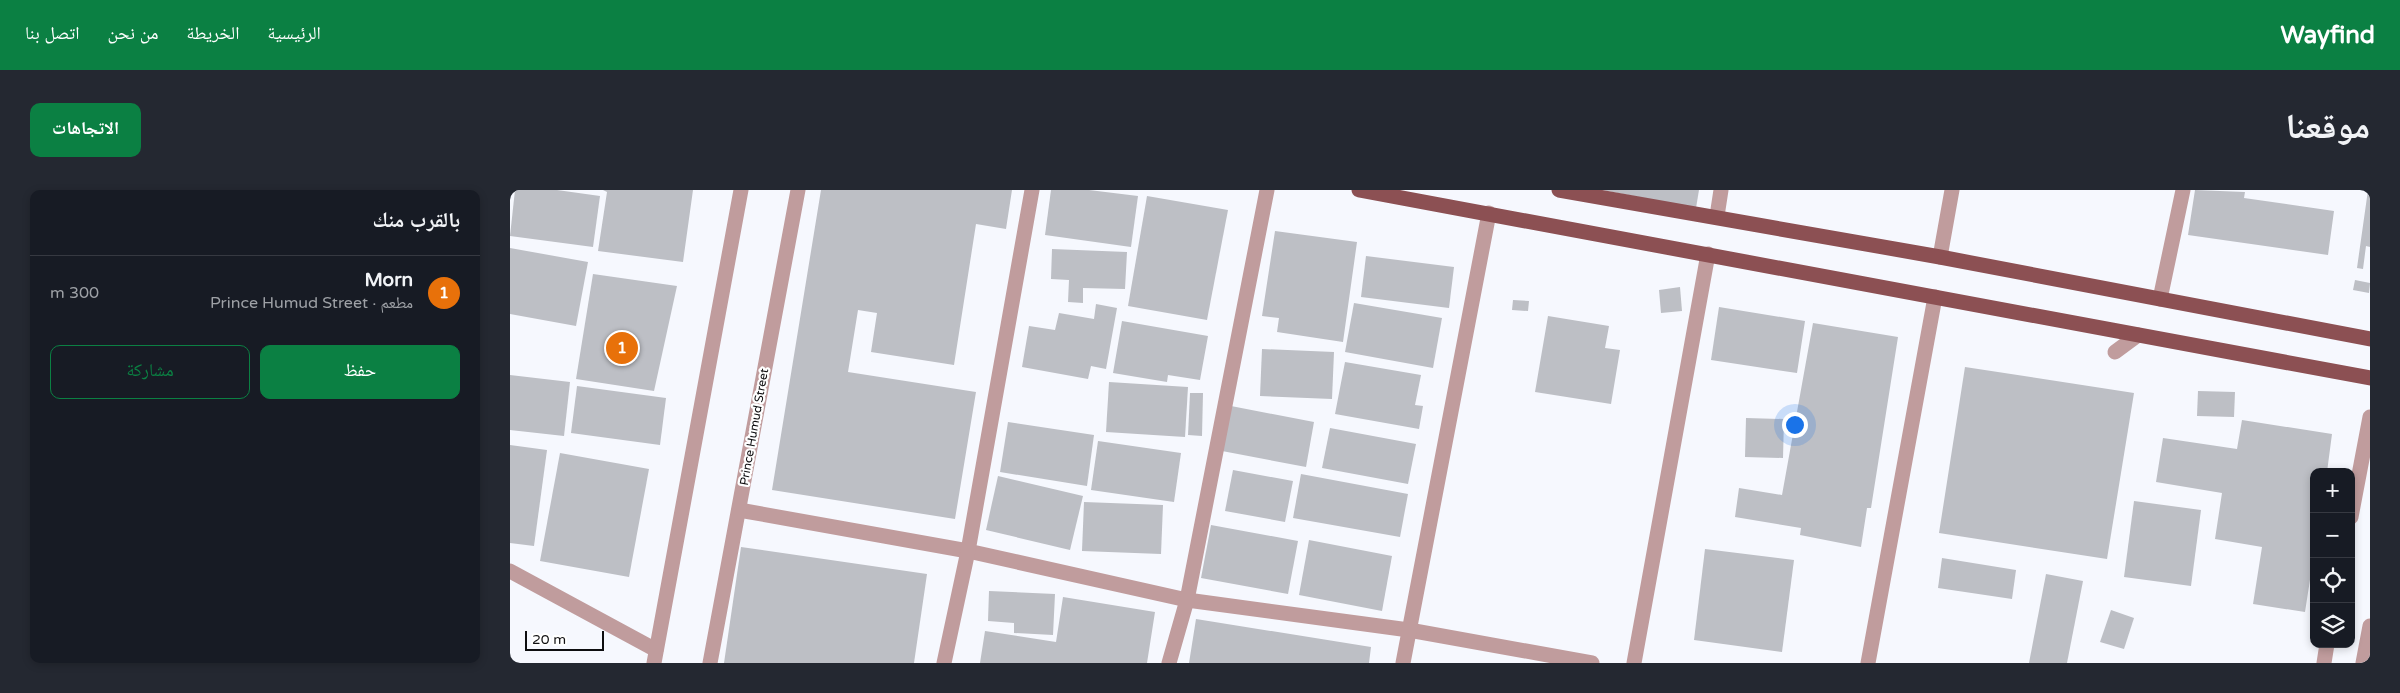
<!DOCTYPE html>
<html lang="ar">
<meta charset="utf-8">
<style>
body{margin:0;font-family:"Varela Round","Noto Naskh Arabic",sans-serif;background:#242831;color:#f1f3f6;direction:rtl}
.controls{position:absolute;right:15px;bottom:15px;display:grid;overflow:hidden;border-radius:10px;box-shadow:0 2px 8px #0003}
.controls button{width:45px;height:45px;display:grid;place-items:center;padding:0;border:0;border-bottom:1px solid #363941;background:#171b24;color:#f1f3f6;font:25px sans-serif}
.scale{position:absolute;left:15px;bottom:12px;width:79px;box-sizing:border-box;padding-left:5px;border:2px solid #0e0e10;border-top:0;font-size:14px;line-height:18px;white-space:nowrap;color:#0e0e10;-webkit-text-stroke:4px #fff;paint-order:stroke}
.you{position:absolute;left:1284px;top:234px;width:18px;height:18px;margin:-12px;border:4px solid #fff;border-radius:50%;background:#1a73e8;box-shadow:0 0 0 8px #1a73e833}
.badge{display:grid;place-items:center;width:32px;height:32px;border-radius:50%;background:#0b8043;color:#fff;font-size:16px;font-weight:700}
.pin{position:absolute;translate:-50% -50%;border:2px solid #fff;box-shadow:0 1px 5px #0006}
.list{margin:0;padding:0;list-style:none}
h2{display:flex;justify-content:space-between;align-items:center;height:65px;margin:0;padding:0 20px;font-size:21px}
h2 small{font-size:16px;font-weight:400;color:#9ea1a6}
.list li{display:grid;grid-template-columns:32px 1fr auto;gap:15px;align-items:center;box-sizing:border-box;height:75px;padding:0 20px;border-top:1px solid #363941}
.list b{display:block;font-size:19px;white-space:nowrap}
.list p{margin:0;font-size:16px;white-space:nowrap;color:#9ea1a6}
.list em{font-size:16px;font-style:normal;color:#9ea1a6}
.actions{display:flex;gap:10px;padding:15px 20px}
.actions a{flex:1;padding:11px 0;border:1px solid #0b8043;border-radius:10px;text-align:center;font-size:18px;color:#0b8043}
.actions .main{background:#0b8043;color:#fff}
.icon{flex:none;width:28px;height:28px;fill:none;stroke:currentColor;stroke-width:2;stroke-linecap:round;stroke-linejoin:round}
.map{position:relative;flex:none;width:1860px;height:473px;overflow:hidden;direction:ltr;border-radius:10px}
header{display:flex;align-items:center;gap:30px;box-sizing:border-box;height:70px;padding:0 25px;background:#0b8043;color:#fff}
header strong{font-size:24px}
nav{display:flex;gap:28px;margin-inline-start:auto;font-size:18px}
.intro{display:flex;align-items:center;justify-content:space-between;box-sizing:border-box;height:120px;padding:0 30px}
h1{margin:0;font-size:35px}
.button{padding:12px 22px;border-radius:10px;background:#0b8043;color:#fff;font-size:18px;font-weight:700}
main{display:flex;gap:30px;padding:0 30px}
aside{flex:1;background:#171b24;border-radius:10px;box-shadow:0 2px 8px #0003}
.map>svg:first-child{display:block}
.building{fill:#bdbfc5}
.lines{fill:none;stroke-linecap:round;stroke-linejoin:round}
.minor{stroke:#c09c9d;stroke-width:15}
.major{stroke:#8c5053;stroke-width:15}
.labels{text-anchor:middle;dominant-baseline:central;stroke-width:4.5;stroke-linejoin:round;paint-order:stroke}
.street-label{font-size:12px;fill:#0e0e10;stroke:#fff}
</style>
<header>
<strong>Wayfind</strong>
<nav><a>الرئيسية</a><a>الخريطة</a><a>من نحن</a><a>اتصل بنا</a></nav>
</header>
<div class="intro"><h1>موقعنا</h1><a class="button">الاتجاهات</a></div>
<main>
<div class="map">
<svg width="1860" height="473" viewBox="0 0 1860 473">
<rect width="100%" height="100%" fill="#f6f8fe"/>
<!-- building -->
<g class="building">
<polygon points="5,0 47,0 90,6 83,57 0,46"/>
<polygon points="93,0 183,0 173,72 88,61 97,2"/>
<polygon points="311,0 502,0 496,39 466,34 444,175 361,162 367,123 348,120 338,182 466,202 445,329 262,300"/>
<polygon points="541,0 579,0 628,6 621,57 535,45"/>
<polygon points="1092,0 1189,0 1186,18"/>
<polygon points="1685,0 1735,2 1734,8 1824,21 1818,65 1678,45"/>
<polygon points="1858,0 1860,0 1860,57 1856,56 1853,79 1847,78"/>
<polygon points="637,6 718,20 697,130 618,116"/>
<polygon points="765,41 847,52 833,152 767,142 769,128 752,126"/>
<polygon points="0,58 78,72 66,136 0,124"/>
<polygon points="542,59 617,62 615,99 573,98 573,113 558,112 559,90 541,89"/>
<polygon points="856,66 944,77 939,118 851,107"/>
<polygon points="83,84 167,96 144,201 66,189"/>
<polygon points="1845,90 1860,93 1859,103 1843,100"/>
<polygon points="1170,97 1172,121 1151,123 1149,100"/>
<polygon points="1003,110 1019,111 1018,121 1002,120"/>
<polygon points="844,113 932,128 923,178 835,162"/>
<polygon points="586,114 607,118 596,179 581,176 578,189 512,177 519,136 545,140 549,123 584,129"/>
<polygon points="1209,117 1295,131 1287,183 1201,170"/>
<polygon points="1038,126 1099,136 1095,158 1110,160 1101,214 1025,202"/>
<polygon points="612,131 698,146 690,190 658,185 657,192 603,183"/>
<polygon points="1303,133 1388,147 1361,318 1357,318 1351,357 1290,345 1291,338 1225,327 1229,298 1272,305"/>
<polygon points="752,159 824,162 822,209 750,206"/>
<polygon points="835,172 911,185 905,215 913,216 909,239 825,224"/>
<polygon points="1455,177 1624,203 1597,369 1429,343"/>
<polygon points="0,185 60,192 54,246 0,240"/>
<polygon points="599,192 678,197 675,247 596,242"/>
<polygon points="67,196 156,208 150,255 61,243"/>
<polygon points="1688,201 1725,202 1724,227 1687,226"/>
<polygon points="680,203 693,203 692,246 678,245"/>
<polygon points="721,216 804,232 796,277 712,261"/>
<polygon points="1236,228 1274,229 1273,268 1235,267"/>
<polygon points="1732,230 1822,244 1817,282 1804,282 1804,364 1795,422 1743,414 1752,357 1705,349 1712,303 1646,292 1653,248 1727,259"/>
<polygon points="498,232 584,245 577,296 490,282"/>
<polygon points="820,238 906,254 898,294 812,278"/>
<polygon points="588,251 671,263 664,312 581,300"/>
<polygon points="0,255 37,260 24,356 0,353"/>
<polygon points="50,263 139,279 119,387 30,371"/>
<polygon points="723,280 783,291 775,332 715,321"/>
<polygon points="791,284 898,304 890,347 783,328"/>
<polygon points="488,286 573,306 560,360 476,340"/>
<polygon points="1624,311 1691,320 1681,396 1614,387"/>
<polygon points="574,312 653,315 651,364 572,361"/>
<polygon points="701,335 788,351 778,404 691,388"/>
<polygon points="799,350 882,366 872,421 789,405"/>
<polygon points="231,357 417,384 404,473 214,473"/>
<polygon points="1195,359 1284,370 1272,462 1184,450"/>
<polygon points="1432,368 1506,380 1502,409 1428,398"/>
<polygon points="1536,384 1573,391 1557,473 1519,473"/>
<polygon points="479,401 545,404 543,445 504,443 504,433 478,431"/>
<polygon points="553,407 645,422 637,473 470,473 475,441 546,452"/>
<polygon points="1601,420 1624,428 1614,459 1590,452"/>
<polygon points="686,429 861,457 859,473 679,473"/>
</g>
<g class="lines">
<!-- minor -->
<g class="minor">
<polyline points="1207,26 1211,0"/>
<polyline points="1430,67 1442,0"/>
<polyline points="1650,109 1673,0"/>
<polyline points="1605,162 1628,145"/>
<polyline points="229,320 458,361 677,410 899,440 1082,473"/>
<polyline points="1841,327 1860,227"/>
<polyline points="0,381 146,460"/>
<polyline points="144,473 231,0"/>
<polyline points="200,473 288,0"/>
<polyline points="434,473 458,361 522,0"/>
<polyline points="659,473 677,410 757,0"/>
<polyline points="893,473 979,23"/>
<polyline points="1124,473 1198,64"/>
<polyline points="1358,473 1425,107"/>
<polyline points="1814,473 1817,454"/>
<polyline points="1853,473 1860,436"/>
</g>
<!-- major -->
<g class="major">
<polyline points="849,0 1860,188"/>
<polyline points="1049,0 1430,67 1860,149"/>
</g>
</g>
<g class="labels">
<!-- street labels -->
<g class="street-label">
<text transform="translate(244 237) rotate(-80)">Prince Humud Street</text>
</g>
</g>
</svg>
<div class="controls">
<button>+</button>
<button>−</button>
<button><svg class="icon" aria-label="locate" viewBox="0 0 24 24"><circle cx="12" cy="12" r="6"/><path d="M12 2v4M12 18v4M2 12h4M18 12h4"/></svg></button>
<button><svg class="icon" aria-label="layers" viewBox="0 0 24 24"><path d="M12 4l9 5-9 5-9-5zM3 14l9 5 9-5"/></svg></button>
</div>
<div class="scale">20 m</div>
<div class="you"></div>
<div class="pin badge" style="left:112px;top:158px;background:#e8710a">1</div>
</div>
<aside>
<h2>بالقرب منك<small></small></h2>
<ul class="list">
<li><span class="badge" style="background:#e8710a">1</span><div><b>Morn</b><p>مطعم · Prince Humud Street</p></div><em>300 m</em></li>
</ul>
<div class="actions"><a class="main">حفظ</a><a>مشاركة</a></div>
</aside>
</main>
